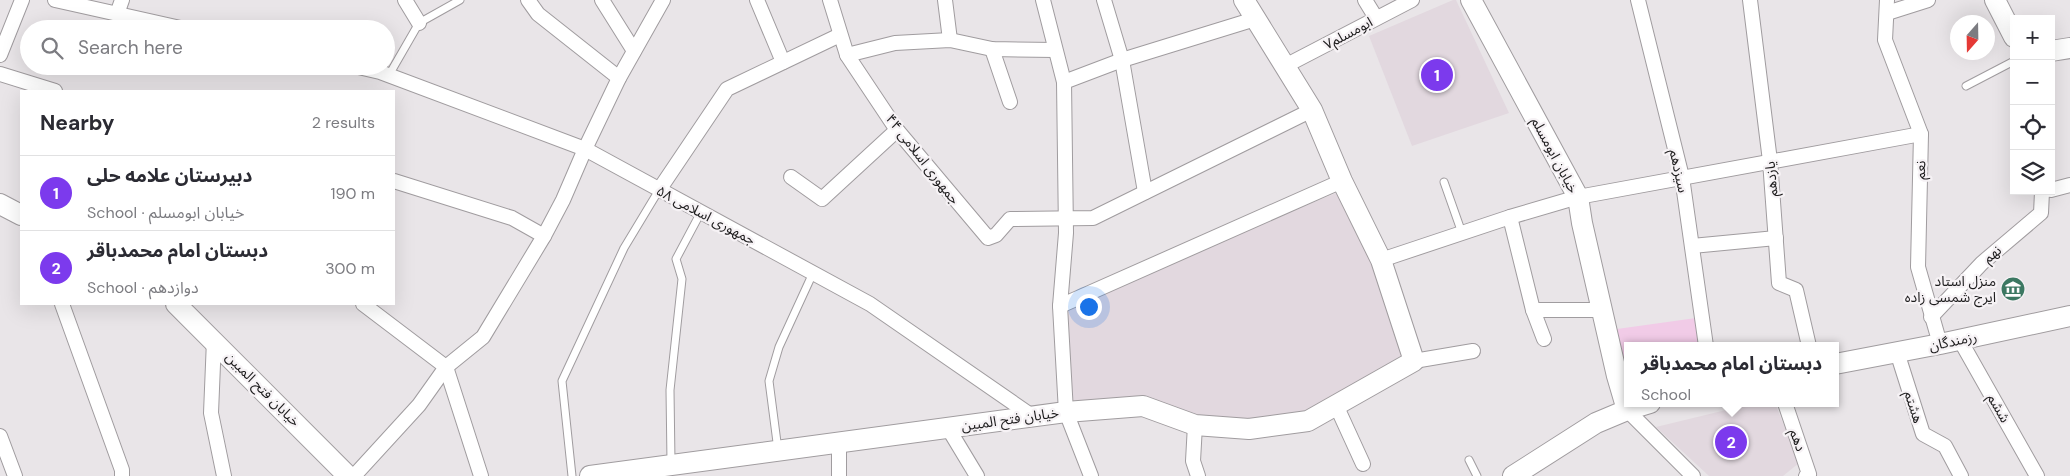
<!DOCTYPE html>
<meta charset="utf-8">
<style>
body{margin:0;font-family:"DM Sans","Noto Sans Arabic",sans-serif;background:#f2f2f3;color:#2b2b33}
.controls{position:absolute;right:15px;top:15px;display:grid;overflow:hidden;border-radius:0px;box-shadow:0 5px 20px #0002}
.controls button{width:45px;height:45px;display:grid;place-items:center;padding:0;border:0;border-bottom:1px solid #e1e1e2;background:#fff;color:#2b2b33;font:25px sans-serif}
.compass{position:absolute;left:1950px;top:15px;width:45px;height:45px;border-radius:50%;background:#fff;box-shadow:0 5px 20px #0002;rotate:200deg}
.you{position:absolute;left:1088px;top:306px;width:18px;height:18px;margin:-12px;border:4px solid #fff;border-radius:50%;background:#1a73e8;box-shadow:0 0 0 8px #1a73e833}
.badge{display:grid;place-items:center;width:32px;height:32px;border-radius:50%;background:#7c3aed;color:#fff;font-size:16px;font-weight:700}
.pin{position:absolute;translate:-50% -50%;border:2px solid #fff;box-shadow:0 1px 5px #0006}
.popup{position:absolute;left:1624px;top:342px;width:215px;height:65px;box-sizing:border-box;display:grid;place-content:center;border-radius:0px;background:#fff;filter:drop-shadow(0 1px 4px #0005);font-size:16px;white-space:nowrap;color:#7c7c81}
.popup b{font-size:19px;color:#2b2b33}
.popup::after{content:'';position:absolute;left:50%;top:100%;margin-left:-10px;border:10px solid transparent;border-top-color:#fff}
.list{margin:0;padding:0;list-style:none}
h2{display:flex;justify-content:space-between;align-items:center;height:65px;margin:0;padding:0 20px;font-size:21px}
h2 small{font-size:16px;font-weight:400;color:#7c7c81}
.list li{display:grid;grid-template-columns:32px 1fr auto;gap:15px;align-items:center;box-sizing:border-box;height:75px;padding:0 20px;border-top:1px solid #e1e1e2}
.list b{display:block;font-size:19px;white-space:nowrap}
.list p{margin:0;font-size:16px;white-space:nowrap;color:#7c7c81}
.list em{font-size:16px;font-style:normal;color:#7c7c81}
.icon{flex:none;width:28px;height:28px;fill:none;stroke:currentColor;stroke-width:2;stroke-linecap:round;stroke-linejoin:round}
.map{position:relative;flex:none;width:2070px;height:476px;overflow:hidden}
.search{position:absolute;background:#fff;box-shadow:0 5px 20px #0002;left:20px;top:20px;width:375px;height:55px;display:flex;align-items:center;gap:12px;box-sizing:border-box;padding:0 18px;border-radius:28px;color:#7c7c81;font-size:19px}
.panel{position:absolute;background:#fff;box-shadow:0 5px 20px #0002;left:20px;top:90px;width:375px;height:215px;border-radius:0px}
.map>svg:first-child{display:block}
.built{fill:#e2d8df}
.green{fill:#f1cbe7}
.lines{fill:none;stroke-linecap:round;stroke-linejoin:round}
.lane-casing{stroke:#a09c9f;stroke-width:9}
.street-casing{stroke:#a09c9f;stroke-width:16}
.secondary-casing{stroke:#a09c9f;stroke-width:22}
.lane{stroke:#fff;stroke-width:7}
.street{stroke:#fff;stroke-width:14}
.secondary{stroke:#fff;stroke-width:20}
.labels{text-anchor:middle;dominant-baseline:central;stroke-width:4.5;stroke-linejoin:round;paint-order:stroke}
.street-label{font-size:14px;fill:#1d1c1d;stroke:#f6f2f5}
.poi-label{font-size:14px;fill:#1d1c1d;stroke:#f6f2f5;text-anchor:end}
</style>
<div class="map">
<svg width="2070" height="476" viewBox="0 0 2070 476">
<rect width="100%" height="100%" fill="#e9e5e8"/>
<!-- built -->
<g class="built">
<polygon points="1453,0 1456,0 1509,113 1412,146 1369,36"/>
<polygon points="1346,189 1414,361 1308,421 1195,425 1141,395 1066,412 1060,306"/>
<polygon points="1755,403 1775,403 1799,463 1783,476 1709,476 1656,427"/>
</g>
<!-- green -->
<polygon class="green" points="1696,318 1698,346 1627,346 1627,371 1624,368 1617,329"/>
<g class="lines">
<defs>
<g id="lane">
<polyline points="389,75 419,23 460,0"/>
<polyline points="1966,86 2014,61"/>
<polyline points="1444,182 1462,233"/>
<polyline points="778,450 769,381 779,347 813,273"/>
<polyline points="1469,460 1477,476"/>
<polyline points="671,462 670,390 682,279 676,259 701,212"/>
<polyline points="572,476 562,381 624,248 659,190"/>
</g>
<g id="street">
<polyline points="55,0 185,29"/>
<polyline points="405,0 419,23"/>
<polyline points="528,0 538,14 619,78"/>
<polyline points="602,0 634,51"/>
<polyline points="757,0 783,62"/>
<polyline points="830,0 847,55 897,130 988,238 996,235 1010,219 1093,218 1312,110"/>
<polyline points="945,0 950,40"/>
<polyline points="1043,0 1064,82 1066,233 1060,306 1066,412 1091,476"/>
<polyline points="1104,0 1122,60 1145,192"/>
<polyline points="1365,0 1376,18"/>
<polyline points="1638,0 1682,177 1706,346"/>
<polyline points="1750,0 1770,161 1779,283 1796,290 1809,346"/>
<polyline points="1887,0 1885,40 1921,134 1918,267 1940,344"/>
<polyline points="1887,13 1928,0"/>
<polyline points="117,14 122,0"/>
<polyline points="992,49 1010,102"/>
<polyline points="0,55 22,0"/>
<polyline points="847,55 895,43 950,40 992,49 1055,50"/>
<polyline points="354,66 380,72 585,149 870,304 1032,416"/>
<polyline points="1285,66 1412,0"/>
<polyline points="0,74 55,91"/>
<polyline points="1064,82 1122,60 1255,19"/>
<polyline points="791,177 822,199 897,130"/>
<polyline points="394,181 512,218 544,236"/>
<polyline points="659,190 727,89 840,35"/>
<polyline points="2051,190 2070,185"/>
<polyline points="1510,217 1533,310 1544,339"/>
<polyline points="1692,246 1776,238"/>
<polyline points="1381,260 1510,217 1578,197 1921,134"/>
<polyline points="62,304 122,470 122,476"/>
<polyline points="363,304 446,367 481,476"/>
<polyline points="1060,306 1342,181"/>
<polyline points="1533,310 1602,310"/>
<polyline points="1931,317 1982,263 2041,213 2042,192 2045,191"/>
<polyline points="214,340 211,413 224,476"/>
<polyline points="1960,340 2037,476"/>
<polyline points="1897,352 1923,434 1945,446 1961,476"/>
<polyline points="1414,361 1473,351"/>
<polyline points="1785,403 1809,474 1806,476"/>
<polyline points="1336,405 1363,464"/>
<polyline points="1627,410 1693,476"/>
<polyline points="1195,425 1193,461 1198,476"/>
<polyline points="948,428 977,476"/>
<polyline points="0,436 15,476"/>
<polyline points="354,476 419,405 446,367 483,337 544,236 563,200 585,149 619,78 663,0"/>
<polyline points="839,476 839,442"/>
</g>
<g id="secondary">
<polyline points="1471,0 1578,197 1582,223 1617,376 1627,410"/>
<polyline points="1995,0 2014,37"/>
<polyline points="2051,51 2070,48"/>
<polyline points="0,204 21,215"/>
<polyline points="176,304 348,476"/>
<polyline points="1835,364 1940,344 2070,316"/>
<polyline points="590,476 1066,412 1143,406 1195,425 1249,429 1308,421 1414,361 1381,260 1342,181 1312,110 1244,0"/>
<polyline points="1513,476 1596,423 1627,410 1650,403"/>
</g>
</defs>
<!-- lane casing -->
<use href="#lane" class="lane-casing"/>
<!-- street casing -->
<use href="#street" class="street-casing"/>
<!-- secondary casing -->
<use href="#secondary" class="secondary-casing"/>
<!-- lane -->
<use href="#lane" class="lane"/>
<!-- street -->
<use href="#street" class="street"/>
<!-- secondary -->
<use href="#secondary" class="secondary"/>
</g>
<!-- icons -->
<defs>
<symbol id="museum-disc" viewBox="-11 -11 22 22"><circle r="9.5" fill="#3c7862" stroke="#f6f2f5"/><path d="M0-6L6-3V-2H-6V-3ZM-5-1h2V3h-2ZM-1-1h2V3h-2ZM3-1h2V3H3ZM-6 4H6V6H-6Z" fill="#fff"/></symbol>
</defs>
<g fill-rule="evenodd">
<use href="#museum-disc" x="1999" y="275" width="28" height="28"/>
</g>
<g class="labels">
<!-- street labels -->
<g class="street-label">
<text transform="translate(1348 33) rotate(-28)">ابومسلم۷</text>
<text transform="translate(1555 155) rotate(62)">خیابان ابومسلم</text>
<text transform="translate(923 159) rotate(52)">جمهوری اسلامی ۴۴</text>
<text transform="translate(1920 170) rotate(-88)">نعم</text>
<text transform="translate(1679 171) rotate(78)">سیزدهم</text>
<text transform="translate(1771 179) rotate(-95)">یازدهم</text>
<text transform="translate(706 215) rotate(28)">جمهوری اسلامی ۵۸</text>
<text transform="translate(1992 254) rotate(-40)">نهم</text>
<text transform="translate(1953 341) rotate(-12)">رزمندگان</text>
<text transform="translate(263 389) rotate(45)">خیابان فتح المبین</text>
<text transform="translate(1914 407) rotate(72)">هشتم</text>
<text transform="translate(1999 408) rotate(60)">ششم</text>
<text transform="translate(1010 419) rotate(-8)">خیابان فتح المبین</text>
<text transform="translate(1798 440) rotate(71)">دهم</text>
</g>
<!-- poi labels -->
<g class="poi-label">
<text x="1996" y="281">منزل استاد<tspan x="1996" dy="16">ایرج شمسى زاده</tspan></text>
</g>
</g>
</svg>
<div class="controls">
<button>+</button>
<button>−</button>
<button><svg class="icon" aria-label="locate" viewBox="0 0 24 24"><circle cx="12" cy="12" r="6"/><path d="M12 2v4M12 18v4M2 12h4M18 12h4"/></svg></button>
<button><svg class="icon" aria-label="layers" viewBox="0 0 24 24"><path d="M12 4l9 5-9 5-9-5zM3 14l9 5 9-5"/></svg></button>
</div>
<svg class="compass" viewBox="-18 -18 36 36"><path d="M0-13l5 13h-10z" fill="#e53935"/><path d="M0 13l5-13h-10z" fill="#7c7c81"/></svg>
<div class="you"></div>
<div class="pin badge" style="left:1437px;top:75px">1</div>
<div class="pin badge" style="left:1731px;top:442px">2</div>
<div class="popup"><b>دبستان امام محمدباقر</b>School</div>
<div class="search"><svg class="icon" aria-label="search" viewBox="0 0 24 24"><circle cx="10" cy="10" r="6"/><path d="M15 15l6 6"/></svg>Search here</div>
<section class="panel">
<h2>Nearby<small>2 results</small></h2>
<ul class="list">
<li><span class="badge">1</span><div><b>دبیرستان علامه حلی</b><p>School · خیابان ابومسلم</p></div><em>190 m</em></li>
<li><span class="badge">2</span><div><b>دبستان امام محمدباقر</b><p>School · دوازدهم</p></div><em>300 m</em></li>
</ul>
</section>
</div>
